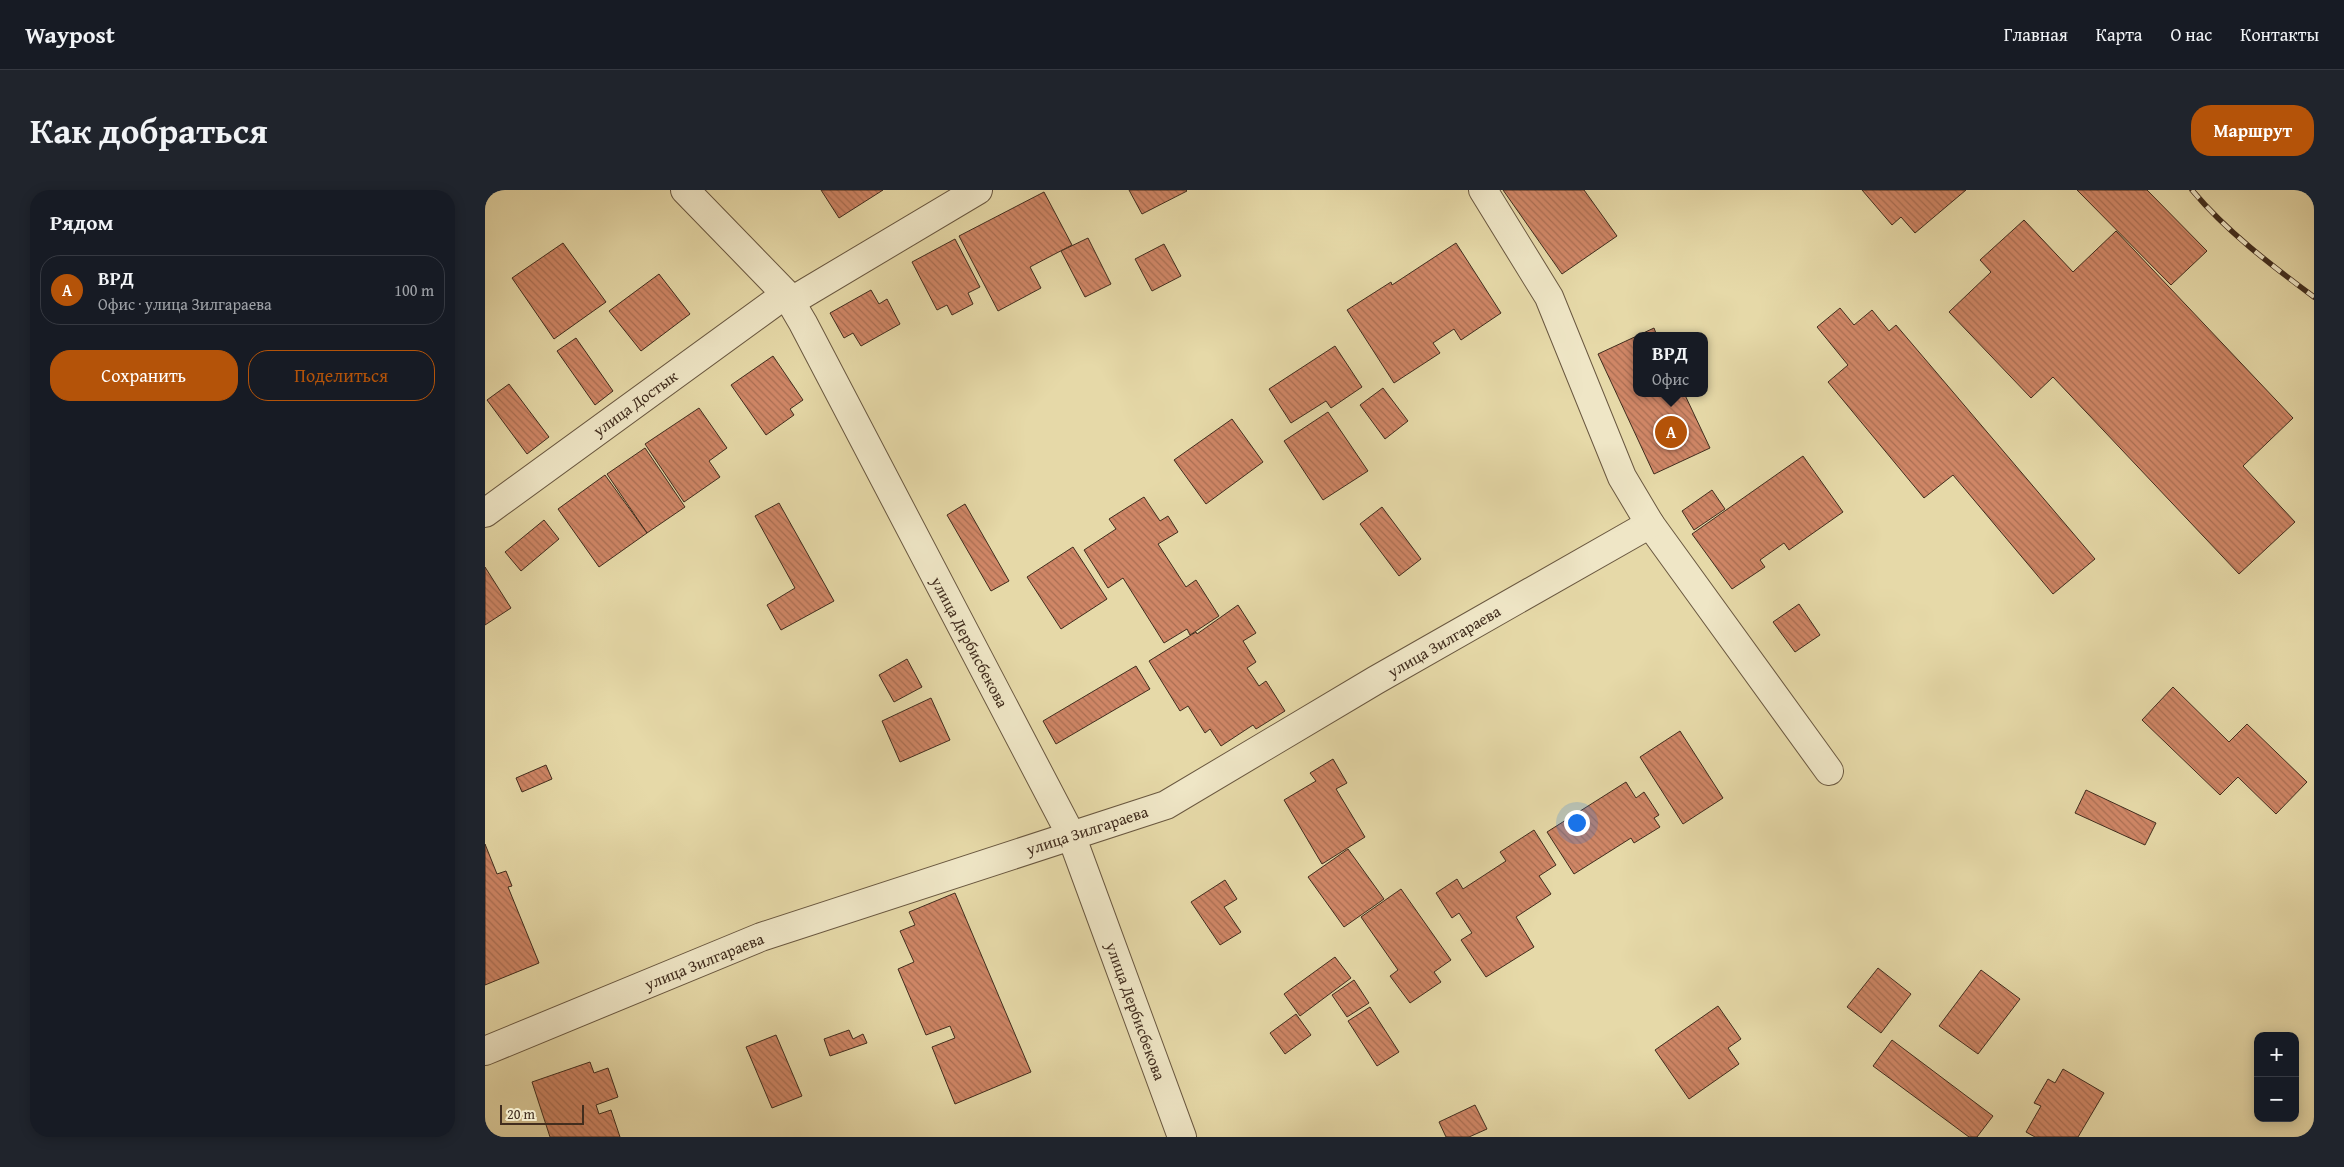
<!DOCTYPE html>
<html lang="ru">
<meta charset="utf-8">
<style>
body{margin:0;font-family:"Gentium Book Plus",serif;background:#20242c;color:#f1f3f6}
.controls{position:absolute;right:15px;bottom:15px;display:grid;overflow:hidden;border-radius:10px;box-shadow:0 2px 12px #0003}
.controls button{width:45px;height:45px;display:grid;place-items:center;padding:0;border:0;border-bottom:1px solid #363941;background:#171b24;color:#f1f3f6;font:25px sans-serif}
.scale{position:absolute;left:15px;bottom:12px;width:84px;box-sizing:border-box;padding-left:5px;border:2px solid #412d1e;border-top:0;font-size:14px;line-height:18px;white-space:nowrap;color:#412d1e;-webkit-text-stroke:4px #efe6c6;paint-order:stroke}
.you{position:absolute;left:1091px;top:632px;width:18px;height:18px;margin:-12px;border:4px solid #fff;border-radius:50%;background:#1a73e8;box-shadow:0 0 0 8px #1a73e833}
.badge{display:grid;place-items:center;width:32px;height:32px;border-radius:50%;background:#b45309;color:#fff;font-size:16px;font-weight:700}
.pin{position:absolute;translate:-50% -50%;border:2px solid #fff;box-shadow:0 1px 5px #0006}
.popup{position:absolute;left:1148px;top:142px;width:75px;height:65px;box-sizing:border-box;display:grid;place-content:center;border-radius:10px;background:#171b24;filter:drop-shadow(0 1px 4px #0005);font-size:16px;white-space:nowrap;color:#9ea1a6}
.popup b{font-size:19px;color:#f1f3f6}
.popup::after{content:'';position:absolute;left:50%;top:100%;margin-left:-10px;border:10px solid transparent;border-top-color:#171b24}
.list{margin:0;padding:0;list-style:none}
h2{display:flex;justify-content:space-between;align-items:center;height:65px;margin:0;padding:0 20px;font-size:21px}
h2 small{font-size:16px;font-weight:400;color:#9ea1a6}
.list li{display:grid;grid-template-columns:32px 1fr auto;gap:15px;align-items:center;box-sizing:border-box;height:70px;margin:0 10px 10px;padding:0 10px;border:1px solid #363941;border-radius:20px}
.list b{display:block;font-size:19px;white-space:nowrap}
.list p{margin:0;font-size:16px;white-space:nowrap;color:#9ea1a6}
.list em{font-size:16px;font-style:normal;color:#9ea1a6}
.actions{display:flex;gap:10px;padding:15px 20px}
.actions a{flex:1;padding:11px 0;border:1px solid #b45309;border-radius:20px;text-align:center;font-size:18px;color:#b45309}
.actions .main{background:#b45309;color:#fff}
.map{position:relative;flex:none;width:1829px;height:947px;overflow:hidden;border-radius:20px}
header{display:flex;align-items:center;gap:30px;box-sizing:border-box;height:70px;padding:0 25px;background:#171b24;border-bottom:1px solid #363941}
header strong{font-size:24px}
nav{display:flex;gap:28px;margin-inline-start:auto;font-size:18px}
.intro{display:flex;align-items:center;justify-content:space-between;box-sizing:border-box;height:120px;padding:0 30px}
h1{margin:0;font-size:35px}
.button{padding:12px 22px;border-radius:20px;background:#b45309;color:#fff;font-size:18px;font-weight:700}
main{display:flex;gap:30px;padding:0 30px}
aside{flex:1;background:#171b24;border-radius:20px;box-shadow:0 2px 12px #0003}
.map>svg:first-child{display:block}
.building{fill:url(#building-back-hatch);stroke:#412d1e}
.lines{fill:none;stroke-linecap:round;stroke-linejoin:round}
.minor-casing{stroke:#6a5840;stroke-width:30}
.minor{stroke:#efe6c6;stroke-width:28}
.rail-casing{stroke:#412d1e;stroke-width:5.5}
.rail{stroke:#efe6c6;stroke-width:4;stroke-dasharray:11;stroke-linecap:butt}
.labels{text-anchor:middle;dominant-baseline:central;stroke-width:4;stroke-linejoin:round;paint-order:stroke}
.street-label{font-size:16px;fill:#412d1e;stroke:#efe6c6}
</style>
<header>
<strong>Waypost</strong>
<nav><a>Главная</a><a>Карта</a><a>О нас</a><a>Контакты</a></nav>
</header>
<div class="intro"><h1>Как добраться</h1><a class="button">Маршрут</a></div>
<main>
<aside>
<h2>Рядом<small></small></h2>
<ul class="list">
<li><span class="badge">A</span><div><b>ВРД</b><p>Офис · улица Зилгараева</p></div><em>100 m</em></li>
</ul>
<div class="actions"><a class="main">Сохранить</a><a>Поделиться</a></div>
</aside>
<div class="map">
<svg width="1829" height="947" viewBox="0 0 1829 947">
<defs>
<pattern id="building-back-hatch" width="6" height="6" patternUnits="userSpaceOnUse" patternTransform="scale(1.25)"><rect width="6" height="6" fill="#cf8666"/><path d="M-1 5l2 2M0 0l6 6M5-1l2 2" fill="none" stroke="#aa6e53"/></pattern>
</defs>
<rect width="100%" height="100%" fill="#e6d9a8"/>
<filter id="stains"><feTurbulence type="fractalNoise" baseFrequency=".004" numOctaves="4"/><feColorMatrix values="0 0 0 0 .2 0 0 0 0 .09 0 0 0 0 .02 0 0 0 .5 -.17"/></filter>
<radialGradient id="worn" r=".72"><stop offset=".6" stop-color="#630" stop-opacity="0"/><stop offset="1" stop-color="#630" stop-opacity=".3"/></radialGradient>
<!-- building -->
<g class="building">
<polygon points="336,0 398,0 354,28"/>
<polygon points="644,0 701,0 702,1 657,24"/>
<polygon points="1018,0 1099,0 1132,46 1077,84"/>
<polygon points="1377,0 1481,0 1430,43 1416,27 1407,35"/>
<polygon points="1592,0 1662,0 1722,61 1686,95"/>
<polygon points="559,2 587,55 545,77 556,98 513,121 474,46"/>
<polygon points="1539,30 1588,82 1631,41 1808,228 1758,276 1810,332 1754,384 1568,187 1546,208 1464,122 1506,82 1495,70"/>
<polygon points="603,48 626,94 600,107 576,61"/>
<polygon points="470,49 495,97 483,103 488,114 467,125 462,115 452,120 427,72"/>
<polygon points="78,53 121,112 69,149 27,88"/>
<polygon points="971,53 1016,123 976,150 969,139 948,153 955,163 909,193 862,120 906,92 907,95"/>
<polygon points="679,54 696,86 667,101 650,69"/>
<polygon points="174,84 205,124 156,161 124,121"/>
<polygon points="386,100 394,114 402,109 415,134 376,156 368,143 359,148 345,123"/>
<polygon points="1355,118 1369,135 1387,120 1404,141 1411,135 1610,369 1568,404 1468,285 1439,308 1343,192 1363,175 1332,137"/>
<polygon points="1169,138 1172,146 1152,146 1152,203 1199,203 1225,258 1169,284 1113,164"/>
<polygon points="91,148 128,201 110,215 72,161"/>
<polygon points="850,156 877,197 846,218 841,211 806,233 784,199"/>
<polygon points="288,166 318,210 305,219 309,225 281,245 246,195"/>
<polygon points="24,194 64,247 42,264 2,210"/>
<polygon points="898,198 923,231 900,249 875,215"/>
<polygon points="214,218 242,258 224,271 235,287 199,312 160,254"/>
<polygon points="843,222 883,281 838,310 799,251"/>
<polygon points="747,229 778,272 721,314 689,270"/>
<polygon points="160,258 200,317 162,343 122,284"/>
<polygon points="1318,266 1358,322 1304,360 1299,353 1275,370 1280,377 1247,399 1207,344"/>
<polygon points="120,285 162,343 114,377 73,319"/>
<polygon points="1227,300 1240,319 1209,340 1197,321"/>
<polygon points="659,307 675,331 683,326 693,342 673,354 701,397 711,390 734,426 705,445 702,439 679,453 638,388 623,398 599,360 631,339 624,329"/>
<polygon points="294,313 349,411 296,440 282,415 310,398 270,326"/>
<polygon points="480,314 524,391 506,401 462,325"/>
<polygon points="897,317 936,369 914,386 875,334"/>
<polygon points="59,330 74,349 36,381 20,362"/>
<polygon points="588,357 622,409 576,439 542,387"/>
<polygon points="0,377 26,418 0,435"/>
<polygon points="1314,414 1335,445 1310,462 1288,432"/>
<polygon points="753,415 771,443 758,451 771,472 762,478 774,496 781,491 800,521 771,539 768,535 736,556 725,539 720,543 703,516 695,521 664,471 711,442 712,444"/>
<polygon points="422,469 437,497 409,512 394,485"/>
<polygon points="651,476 665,499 571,554 558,531"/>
<polygon points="1688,497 1744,552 1762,534 1822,592 1791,624 1753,587 1735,605 1657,530"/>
<polygon points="446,508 465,550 415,572 397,531"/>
<polygon points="1195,541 1238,608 1198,634 1155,567"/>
<polygon points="848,569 862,593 851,599 880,647 837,674 799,610 831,591 825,583"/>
<polygon points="61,575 67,589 37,602 31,588"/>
<polygon points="1141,592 1151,608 1159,602 1174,625 1169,628 1175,637 1149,653 1146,648 1089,684 1062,642"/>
<polygon points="1601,600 1671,633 1660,655 1590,623"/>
<polygon points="1049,640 1071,675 1054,686 1066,704 1031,727 1049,757 1001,787 976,750 987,743 974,723 967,728 951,703 972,689 978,699 1021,671 1015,662"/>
<polygon points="0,654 12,684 21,681 27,696 23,697 54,773 0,795"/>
<polygon points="863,659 899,709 859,737 823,687"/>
<polygon points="740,690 752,709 739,717 756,742 735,755 706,712"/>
<polygon points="916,699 966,770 949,782 956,792 925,813 905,786 913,780 876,727"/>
<polygon points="470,703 546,882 470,914 447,857 470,848 465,836 441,845 413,779 429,772 415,741 430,735 424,722"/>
<polygon points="850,767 866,788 815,826 799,804"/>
<polygon points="1393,778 1426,804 1396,843 1362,817"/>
<polygon points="1496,780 1535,809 1493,864 1454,836"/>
<polygon points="869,790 884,813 862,827 847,805"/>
<polygon points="1233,816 1256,849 1243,858 1254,874 1204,909 1170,860"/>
<polygon points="885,817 914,862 892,876 863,831"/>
<polygon points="811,824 826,845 800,864 785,843"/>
<polygon points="364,840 368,849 378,844 382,853 345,866 339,849"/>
<polygon points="291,845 317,906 287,918 261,857"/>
<polygon points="1407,850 1508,926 1492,947 1484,947 1388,876"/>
<polygon points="105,872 109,883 123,878 133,907 111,915 114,924 126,920 135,947 65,947 47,892"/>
<polygon points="1578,879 1619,903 1593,947 1550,947 1541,942 1556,916 1549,913 1563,889 1570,893"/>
<polygon points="990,915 1002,939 984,947 961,947 954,932"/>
</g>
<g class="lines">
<defs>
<g id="minor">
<polyline points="200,0 301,104 318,133 586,645 697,947"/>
<polyline points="998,0 1064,107 1137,287 1165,334 1344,581"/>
<polyline points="305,112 493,0"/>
<polyline points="0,323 301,104"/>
<polyline points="0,861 276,747 681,615 891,490 1165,334"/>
</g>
</defs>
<!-- minor casing -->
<use href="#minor" class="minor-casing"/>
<!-- minor -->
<use href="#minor" class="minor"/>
<defs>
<path id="rail" d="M 1707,0 C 1741,41 1786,75 1829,107"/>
</defs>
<!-- rail casing -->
<use href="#rail" class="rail-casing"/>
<!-- rail -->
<use href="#rail" class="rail"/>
</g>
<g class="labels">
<!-- street labels -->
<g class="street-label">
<text transform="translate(150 213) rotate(-36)">улица Достык</text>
<text transform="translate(959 451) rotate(-30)">улица Зилгараева</text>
<text transform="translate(485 452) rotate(62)">улица Дербисбекова</text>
<text transform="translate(602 640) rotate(-18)">улица Зилгараева</text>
<text transform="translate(219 771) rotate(-22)">улица Зилгараева</text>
<text transform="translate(651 821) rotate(70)">улица Дербисбекова</text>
</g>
</g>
<rect width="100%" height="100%" filter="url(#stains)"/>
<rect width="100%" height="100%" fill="url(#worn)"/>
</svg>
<div class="controls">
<button>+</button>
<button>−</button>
</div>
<div class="scale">20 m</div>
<div class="you"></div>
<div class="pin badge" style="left:1186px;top:242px">A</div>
<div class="popup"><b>ВРД</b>Офис</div>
</div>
</main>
